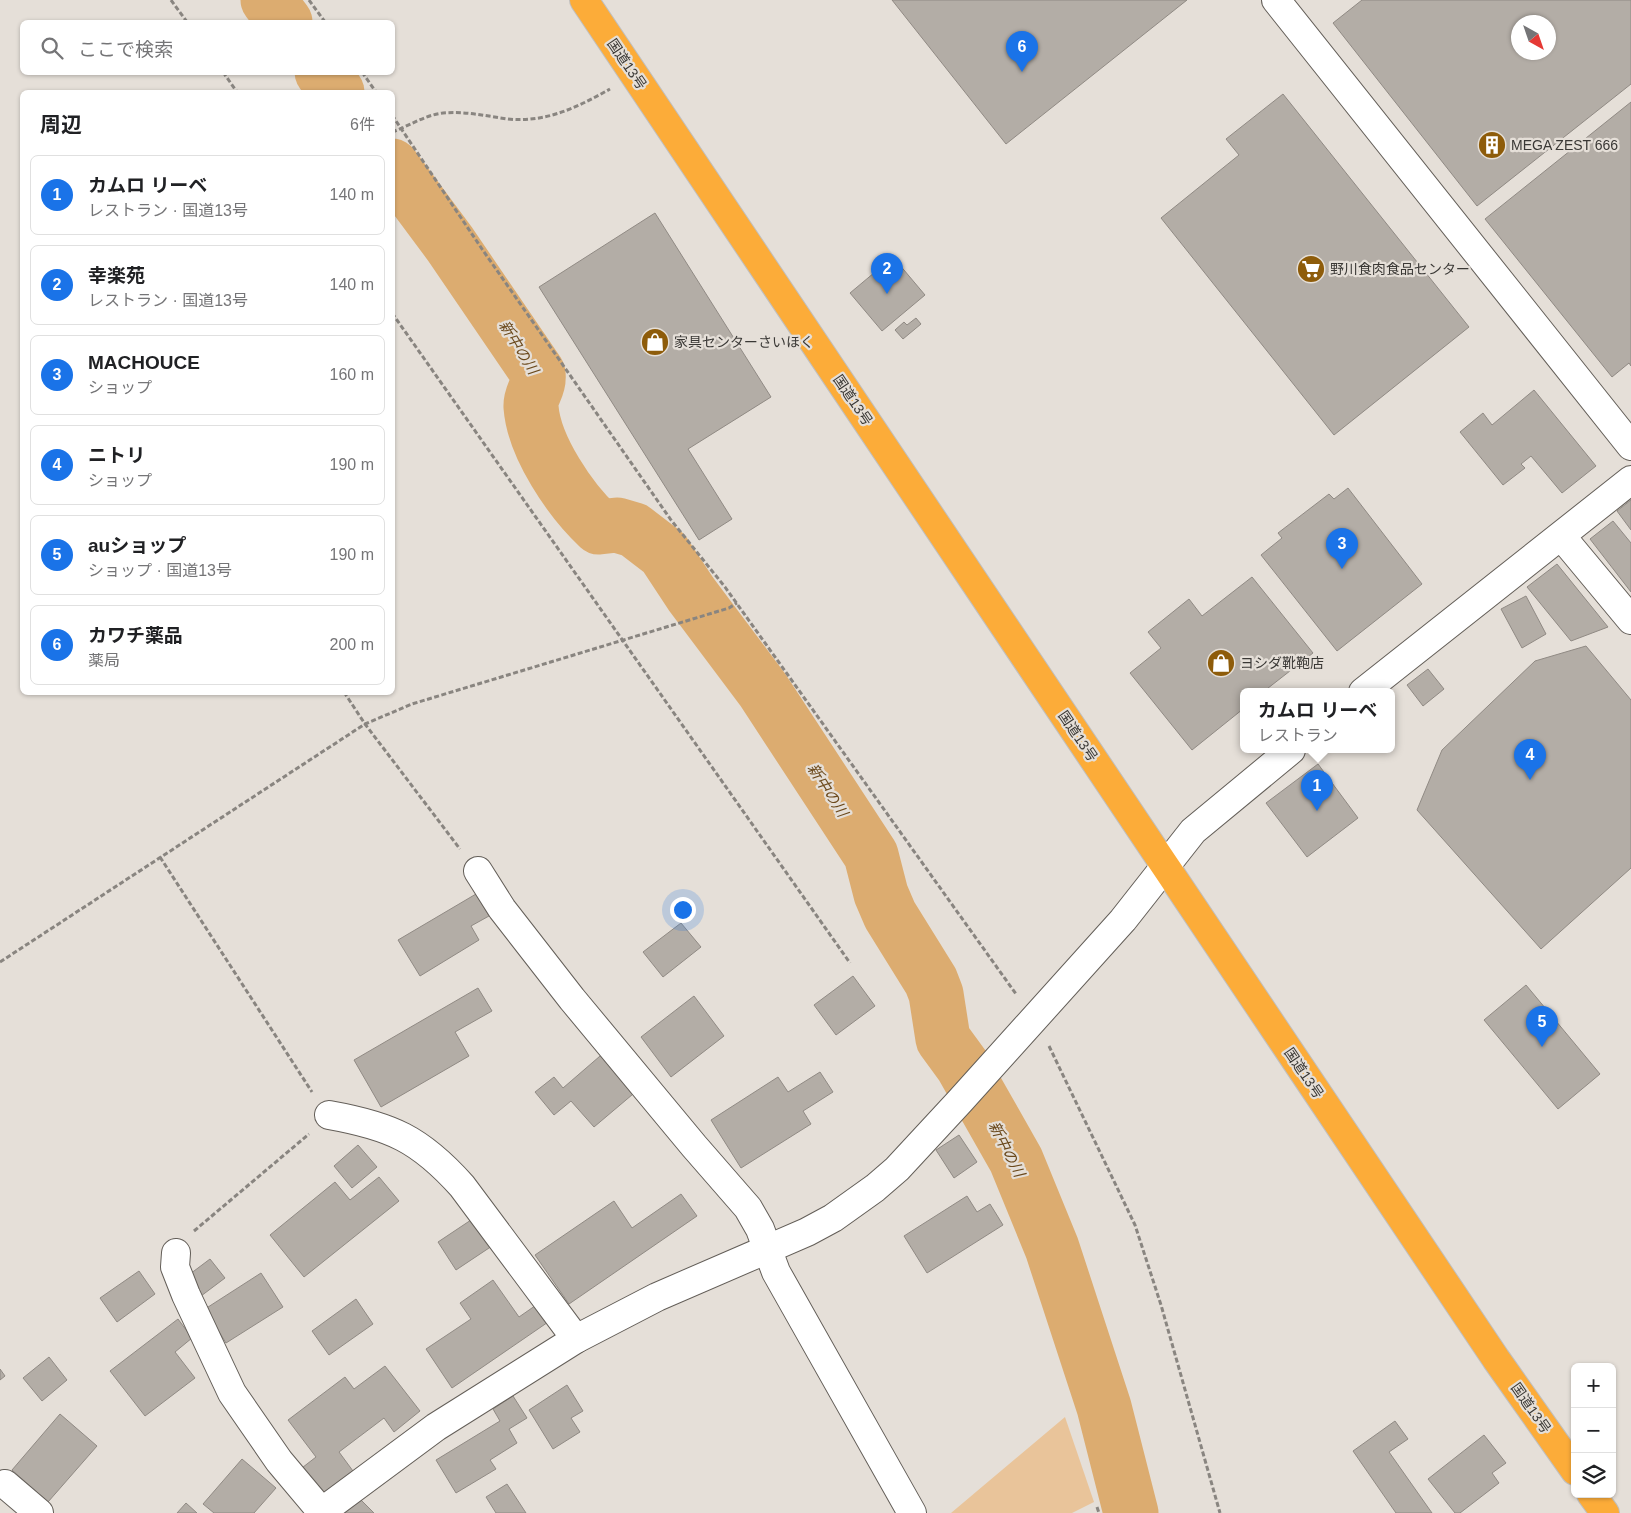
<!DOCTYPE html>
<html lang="ja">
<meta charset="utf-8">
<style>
body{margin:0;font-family:Arial,"Noto Sans JP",sans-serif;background:#f2f2f2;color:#202124}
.controls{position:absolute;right:15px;bottom:15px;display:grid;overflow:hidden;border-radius:8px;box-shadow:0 1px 4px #0004}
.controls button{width:45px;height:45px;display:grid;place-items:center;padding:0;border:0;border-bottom:1px solid #e0e0e0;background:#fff;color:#202124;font:25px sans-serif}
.compass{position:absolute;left:1511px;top:15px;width:45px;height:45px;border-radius:50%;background:#fff;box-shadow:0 1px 4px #0004;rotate:140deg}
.you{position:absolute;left:682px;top:909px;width:18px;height:18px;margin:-12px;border:4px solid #fff;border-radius:50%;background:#1a73e8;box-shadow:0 0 0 8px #1a73e833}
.badge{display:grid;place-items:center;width:32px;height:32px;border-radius:50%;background:#1a73e8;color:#fff;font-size:16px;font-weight:700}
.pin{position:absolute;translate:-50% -41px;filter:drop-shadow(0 1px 2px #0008)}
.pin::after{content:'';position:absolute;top:26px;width:18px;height:15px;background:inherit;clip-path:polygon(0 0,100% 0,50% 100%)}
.popup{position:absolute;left:1240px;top:688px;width:155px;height:65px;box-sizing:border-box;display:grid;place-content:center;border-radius:8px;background:#fff;filter:drop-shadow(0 1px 4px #0005);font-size:16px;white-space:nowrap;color:#757577}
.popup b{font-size:19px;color:#202124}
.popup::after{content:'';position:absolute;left:50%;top:100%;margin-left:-10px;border:10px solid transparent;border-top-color:#fff}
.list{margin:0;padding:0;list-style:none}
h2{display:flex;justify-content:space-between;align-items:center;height:65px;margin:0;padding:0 20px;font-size:21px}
h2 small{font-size:16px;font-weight:400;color:#757577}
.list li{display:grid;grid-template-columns:32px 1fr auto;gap:15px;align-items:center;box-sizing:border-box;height:80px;margin:0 10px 10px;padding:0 10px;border:1px solid #e0e0e0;border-radius:8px}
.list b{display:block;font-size:19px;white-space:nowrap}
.list p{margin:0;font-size:16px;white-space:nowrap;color:#757577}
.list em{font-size:16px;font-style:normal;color:#757577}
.icon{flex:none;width:28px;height:28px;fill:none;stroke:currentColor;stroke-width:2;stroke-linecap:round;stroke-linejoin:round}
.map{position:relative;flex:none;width:1631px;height:1513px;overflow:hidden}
.search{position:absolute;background:#fff;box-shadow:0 1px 4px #0004;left:20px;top:20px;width:375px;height:55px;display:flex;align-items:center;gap:12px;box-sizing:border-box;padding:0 18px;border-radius:8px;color:#757577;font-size:19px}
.panel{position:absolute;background:#fff;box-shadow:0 1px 4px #0004;left:20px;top:90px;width:375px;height:605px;border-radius:8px}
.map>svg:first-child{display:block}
.green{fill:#e9c49a}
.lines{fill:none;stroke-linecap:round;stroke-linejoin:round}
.river{stroke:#dcac70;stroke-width:55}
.building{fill:#b3ada6;stroke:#908a84;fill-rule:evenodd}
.minor-casing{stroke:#635e58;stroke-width:30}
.highway-casing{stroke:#c0bfbe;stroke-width:30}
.path{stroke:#898580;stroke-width:3;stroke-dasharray:5 2.5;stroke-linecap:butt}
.minor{stroke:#fff;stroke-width:28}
.highway{stroke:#fcac39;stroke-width:28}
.labels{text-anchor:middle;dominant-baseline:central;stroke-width:4.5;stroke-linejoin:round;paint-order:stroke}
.street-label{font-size:14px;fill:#3a3835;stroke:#e5dfd8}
.poi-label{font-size:14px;fill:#3a3835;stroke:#e5dfd8;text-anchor:start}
.water-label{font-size:15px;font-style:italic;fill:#6b491c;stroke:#e5dfd8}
</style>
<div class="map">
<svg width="1631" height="1513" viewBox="0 0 1631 1513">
<rect width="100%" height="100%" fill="#e5dfd8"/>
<!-- green -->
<polygon class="green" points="1065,1417 1094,1502 1072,1513 951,1513"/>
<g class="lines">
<!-- river -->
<g class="river">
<polyline points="268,0 285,22"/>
<polyline points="322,72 337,92"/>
<path d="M 392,166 L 450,244 L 538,373 C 540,388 530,394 531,407 C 534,447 570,500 599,527 L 617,525 L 634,530 L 664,553 L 691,594 L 763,690 L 871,855 L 881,894 L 890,915 L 931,981 L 936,994 L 943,1039 L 962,1065 L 1016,1160 L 1052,1248 L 1104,1407 L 1131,1513"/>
</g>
</g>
<!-- building -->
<g class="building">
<polygon points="892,0 1187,0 1006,144"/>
<path d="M 1362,0 L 1631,0 L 1631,84 L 1477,206 L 1333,23 ZM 1518,22 L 1548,22 L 1548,52 L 1518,52 Z"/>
<polygon points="1283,94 1469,327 1334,435 1161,218 1239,155 1226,139"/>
<polygon points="1631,102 1631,366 1629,363 1612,377 1485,219"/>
<polygon points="655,213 771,397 688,449 732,519 699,540 539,287"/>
<polygon points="893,257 925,295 882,331 850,293"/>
<polygon points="916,318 921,324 903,339 895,330 904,322 907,325"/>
<polygon points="1534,390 1596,466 1562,493 1531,456 1521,464 1525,468 1503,485 1460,432 1483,413 1492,425"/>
<polygon points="1348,488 1422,584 1337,651 1261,555 1282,538 1278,533 1329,494 1334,499"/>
<polygon points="1631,500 1631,530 1617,511"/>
<polygon points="1613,521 1631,543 1631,592 1590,539"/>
<polygon points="1557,564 1608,627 1571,641 1527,587"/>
<polygon points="1252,577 1313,653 1263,692 1243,692 1243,709 1192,750 1130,673 1161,648 1148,632 1189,599 1202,616"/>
<polygon points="1526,596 1546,634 1522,648 1501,609"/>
<polygon points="1586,646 1631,700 1631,868 1541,949 1417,810 1442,750 1535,661"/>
<polygon points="1428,669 1444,689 1423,706 1407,685"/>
<polygon points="1318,764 1358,818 1307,857 1266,803"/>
<polygon points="476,894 489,916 471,926 479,940 420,976 398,940"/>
<polygon points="681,923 701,947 663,977 643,952"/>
<polygon points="853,976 875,1006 836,1035 814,1005"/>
<polygon points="1526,985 1600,1074 1558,1109 1484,1020"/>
<polygon points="478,988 492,1011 455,1032 469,1056 381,1107 354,1060"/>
<polygon points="694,996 724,1036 671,1077 641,1037"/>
<polygon points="607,1050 639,1089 594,1127 571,1101 554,1115 535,1092 554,1077 563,1088"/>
<polygon points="820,1072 833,1092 803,1111 811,1124 741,1168 711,1120 778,1077 788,1092"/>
<polygon points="959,1135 977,1162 954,1178 936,1150"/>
<polygon points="358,1145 377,1167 352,1188 334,1166"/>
<polygon points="379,1177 399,1201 304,1277 270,1235 335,1182 350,1200"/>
<polygon points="681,1194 697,1216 569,1304 535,1255 614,1201 632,1228"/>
<polygon points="967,1196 977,1212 990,1204 1003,1225 927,1273 904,1236"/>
<polygon points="477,1216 495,1244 456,1270 438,1242"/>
<polygon points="210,1259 225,1278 201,1296 186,1277"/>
<polygon points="139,1271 155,1294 117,1322 100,1298"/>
<polygon points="261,1273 283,1307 226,1343 205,1309"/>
<polygon points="493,1280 519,1317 542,1301 554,1318 452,1388 426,1349 471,1319 460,1303"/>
<polygon points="356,1299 373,1324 329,1355 312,1331"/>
<polygon points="178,1319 192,1338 175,1352 195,1378 145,1416 110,1371"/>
<polygon points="49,1357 67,1380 42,1401 23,1378"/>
<polygon points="385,1366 420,1411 394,1432 384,1418 339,1452 353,1471 318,1497 298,1471 316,1457 288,1420 345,1377 354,1389"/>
<polygon points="0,1369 5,1376 0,1380"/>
<polygon points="567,1385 583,1411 571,1418 580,1432 553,1449 529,1410"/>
<polygon points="513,1396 527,1418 509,1429 517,1443 490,1460 496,1469 456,1493 436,1460 500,1421 493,1409"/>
<polygon points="60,1414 97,1446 48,1502 12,1470"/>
<polygon points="1395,1421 1408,1439 1389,1452 1432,1513 1396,1513 1353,1451"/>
<polygon points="1484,1435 1506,1463 1492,1473 1499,1483 1460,1513 1455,1513 1428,1479"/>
<polygon points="242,1459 276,1488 254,1513 214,1513 203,1504"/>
<polygon points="507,1484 526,1513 496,1513 486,1497"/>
<polygon points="360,1499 374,1513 345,1513"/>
<polygon points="186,1503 197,1513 177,1513"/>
</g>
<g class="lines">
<defs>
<g id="minor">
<polyline points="1276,0 1631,446"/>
<polyline points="1562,537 1631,620"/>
<polyline points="1363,692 1631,480"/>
<polyline points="478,871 502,909 572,999 694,1146 748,1208 760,1229 776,1272 912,1513"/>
<path d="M 329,1115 C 391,1126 420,1139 462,1186 L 576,1339"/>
<polyline points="176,1253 175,1267 186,1295 232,1393 279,1461 321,1511"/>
<polyline points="5,1484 39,1513"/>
<polyline points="320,1513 436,1427 576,1339 657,1297 807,1232 833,1218 875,1188 897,1169 960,1101 1123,920 1193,831 1291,750"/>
</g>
<g id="highway">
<polyline points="584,0 1496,1359 1575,1471"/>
<polyline points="1591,1494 1605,1513"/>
</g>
</defs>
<!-- minor casing -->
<use href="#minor" class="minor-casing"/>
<!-- highway casing -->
<use href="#highway" class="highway-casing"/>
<!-- path -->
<g class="path">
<polyline points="171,0 187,22"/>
<polyline points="309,0 325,22"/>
<polyline points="223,72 237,92"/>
<polyline points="362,72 376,92"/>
<polyline points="392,115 482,249 671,520 725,587 1016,994"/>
<path d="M 392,132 C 409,126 425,115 443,113 C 465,111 486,116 508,119 C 546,123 578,107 610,89"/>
<polyline points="392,313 850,963"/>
<polyline points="344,692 365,724 460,849"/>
<polyline points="160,857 312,1092"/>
<polyline points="0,962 365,724 412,704 729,608 737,603"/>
<polyline points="1049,1046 1135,1225 1161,1305 1220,1513"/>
<polyline points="194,1231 309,1134"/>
<polyline points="1097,1507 1099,1513"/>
</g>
<!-- minor -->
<use href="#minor" class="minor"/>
<!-- highway -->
<use href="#highway" class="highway"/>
</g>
<!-- icons -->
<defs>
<symbol id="building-disc" viewBox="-11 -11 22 22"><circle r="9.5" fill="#8e5c0a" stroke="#e5dfd8"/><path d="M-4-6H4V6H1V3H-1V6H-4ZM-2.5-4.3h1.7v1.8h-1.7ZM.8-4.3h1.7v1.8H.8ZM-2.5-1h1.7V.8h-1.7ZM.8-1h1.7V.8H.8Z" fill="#fff"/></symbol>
<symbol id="supermarket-disc" viewBox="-11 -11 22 22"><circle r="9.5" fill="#8e5c0a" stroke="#e5dfd8"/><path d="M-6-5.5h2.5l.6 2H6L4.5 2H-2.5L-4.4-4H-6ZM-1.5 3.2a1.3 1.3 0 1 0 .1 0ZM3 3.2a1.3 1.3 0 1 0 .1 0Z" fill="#fff"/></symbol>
<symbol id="shop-disc" viewBox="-11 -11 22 22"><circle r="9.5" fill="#8e5c0a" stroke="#e5dfd8"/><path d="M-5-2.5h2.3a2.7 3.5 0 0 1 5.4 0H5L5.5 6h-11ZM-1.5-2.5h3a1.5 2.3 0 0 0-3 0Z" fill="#fff"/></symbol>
</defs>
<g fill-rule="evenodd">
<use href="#building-disc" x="1476" y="129" width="32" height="32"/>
<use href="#supermarket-disc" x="1295" y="253" width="32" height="32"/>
<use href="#shop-disc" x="639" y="326" width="32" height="32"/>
<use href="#shop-disc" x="1205" y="647" width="32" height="32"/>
</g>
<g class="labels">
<!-- street labels -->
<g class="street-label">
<text transform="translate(627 64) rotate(56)">国道13号</text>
<text transform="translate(853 400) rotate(56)">国道13号</text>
<text transform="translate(1078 736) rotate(56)">国道13号</text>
<text transform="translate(1304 1073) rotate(56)">国道13号</text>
<text transform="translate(1531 1408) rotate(55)">国道13号</text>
</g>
<!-- poi labels -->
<g class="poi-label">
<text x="1511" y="145">MEGA ZEST 666</text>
<text x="1330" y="269">野川食肉食品センター</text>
<text x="674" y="342">家具センターさいほく</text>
<text x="1240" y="663">ヨシダ靴鞄店</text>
</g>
<!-- water labels -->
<g class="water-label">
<text transform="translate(519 347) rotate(58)">新中の川</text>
<text transform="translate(828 790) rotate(57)">新中の川</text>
<text transform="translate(1007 1149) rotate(63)">新中の川</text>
</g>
</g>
</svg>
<div class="controls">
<button>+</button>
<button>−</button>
<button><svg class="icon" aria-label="layers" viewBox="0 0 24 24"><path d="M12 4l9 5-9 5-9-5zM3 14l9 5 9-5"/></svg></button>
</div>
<svg class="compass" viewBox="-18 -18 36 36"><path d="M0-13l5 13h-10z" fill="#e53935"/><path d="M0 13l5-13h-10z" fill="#757577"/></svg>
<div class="you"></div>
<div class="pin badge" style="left:1317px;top:811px">1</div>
<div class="popup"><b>カムロ リーベ</b>レストラン</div>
<div class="pin badge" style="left:887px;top:294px">2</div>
<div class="pin badge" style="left:1342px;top:569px">3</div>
<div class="pin badge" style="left:1530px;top:780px">4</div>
<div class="pin badge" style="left:1542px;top:1047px">5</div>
<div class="pin badge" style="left:1022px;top:72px">6</div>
<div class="search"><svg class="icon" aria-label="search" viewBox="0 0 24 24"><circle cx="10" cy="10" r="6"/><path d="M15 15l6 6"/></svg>ここで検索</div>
<section class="panel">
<h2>周辺<small>6件</small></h2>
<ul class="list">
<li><span class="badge">1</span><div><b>カムロ リーベ</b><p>レストラン · 国道13号</p></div><em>140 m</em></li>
<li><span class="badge">2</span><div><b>幸楽苑</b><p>レストラン · 国道13号</p></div><em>140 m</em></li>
<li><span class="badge">3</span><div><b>MACHOUCE</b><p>ショップ</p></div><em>160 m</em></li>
<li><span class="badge">4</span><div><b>ニトリ</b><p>ショップ</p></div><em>190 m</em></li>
<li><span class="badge">5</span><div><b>auショップ</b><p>ショップ · 国道13号</p></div><em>190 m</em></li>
<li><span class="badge">6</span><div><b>カワチ薬品</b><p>薬局</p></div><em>200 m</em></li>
</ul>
</section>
</div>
